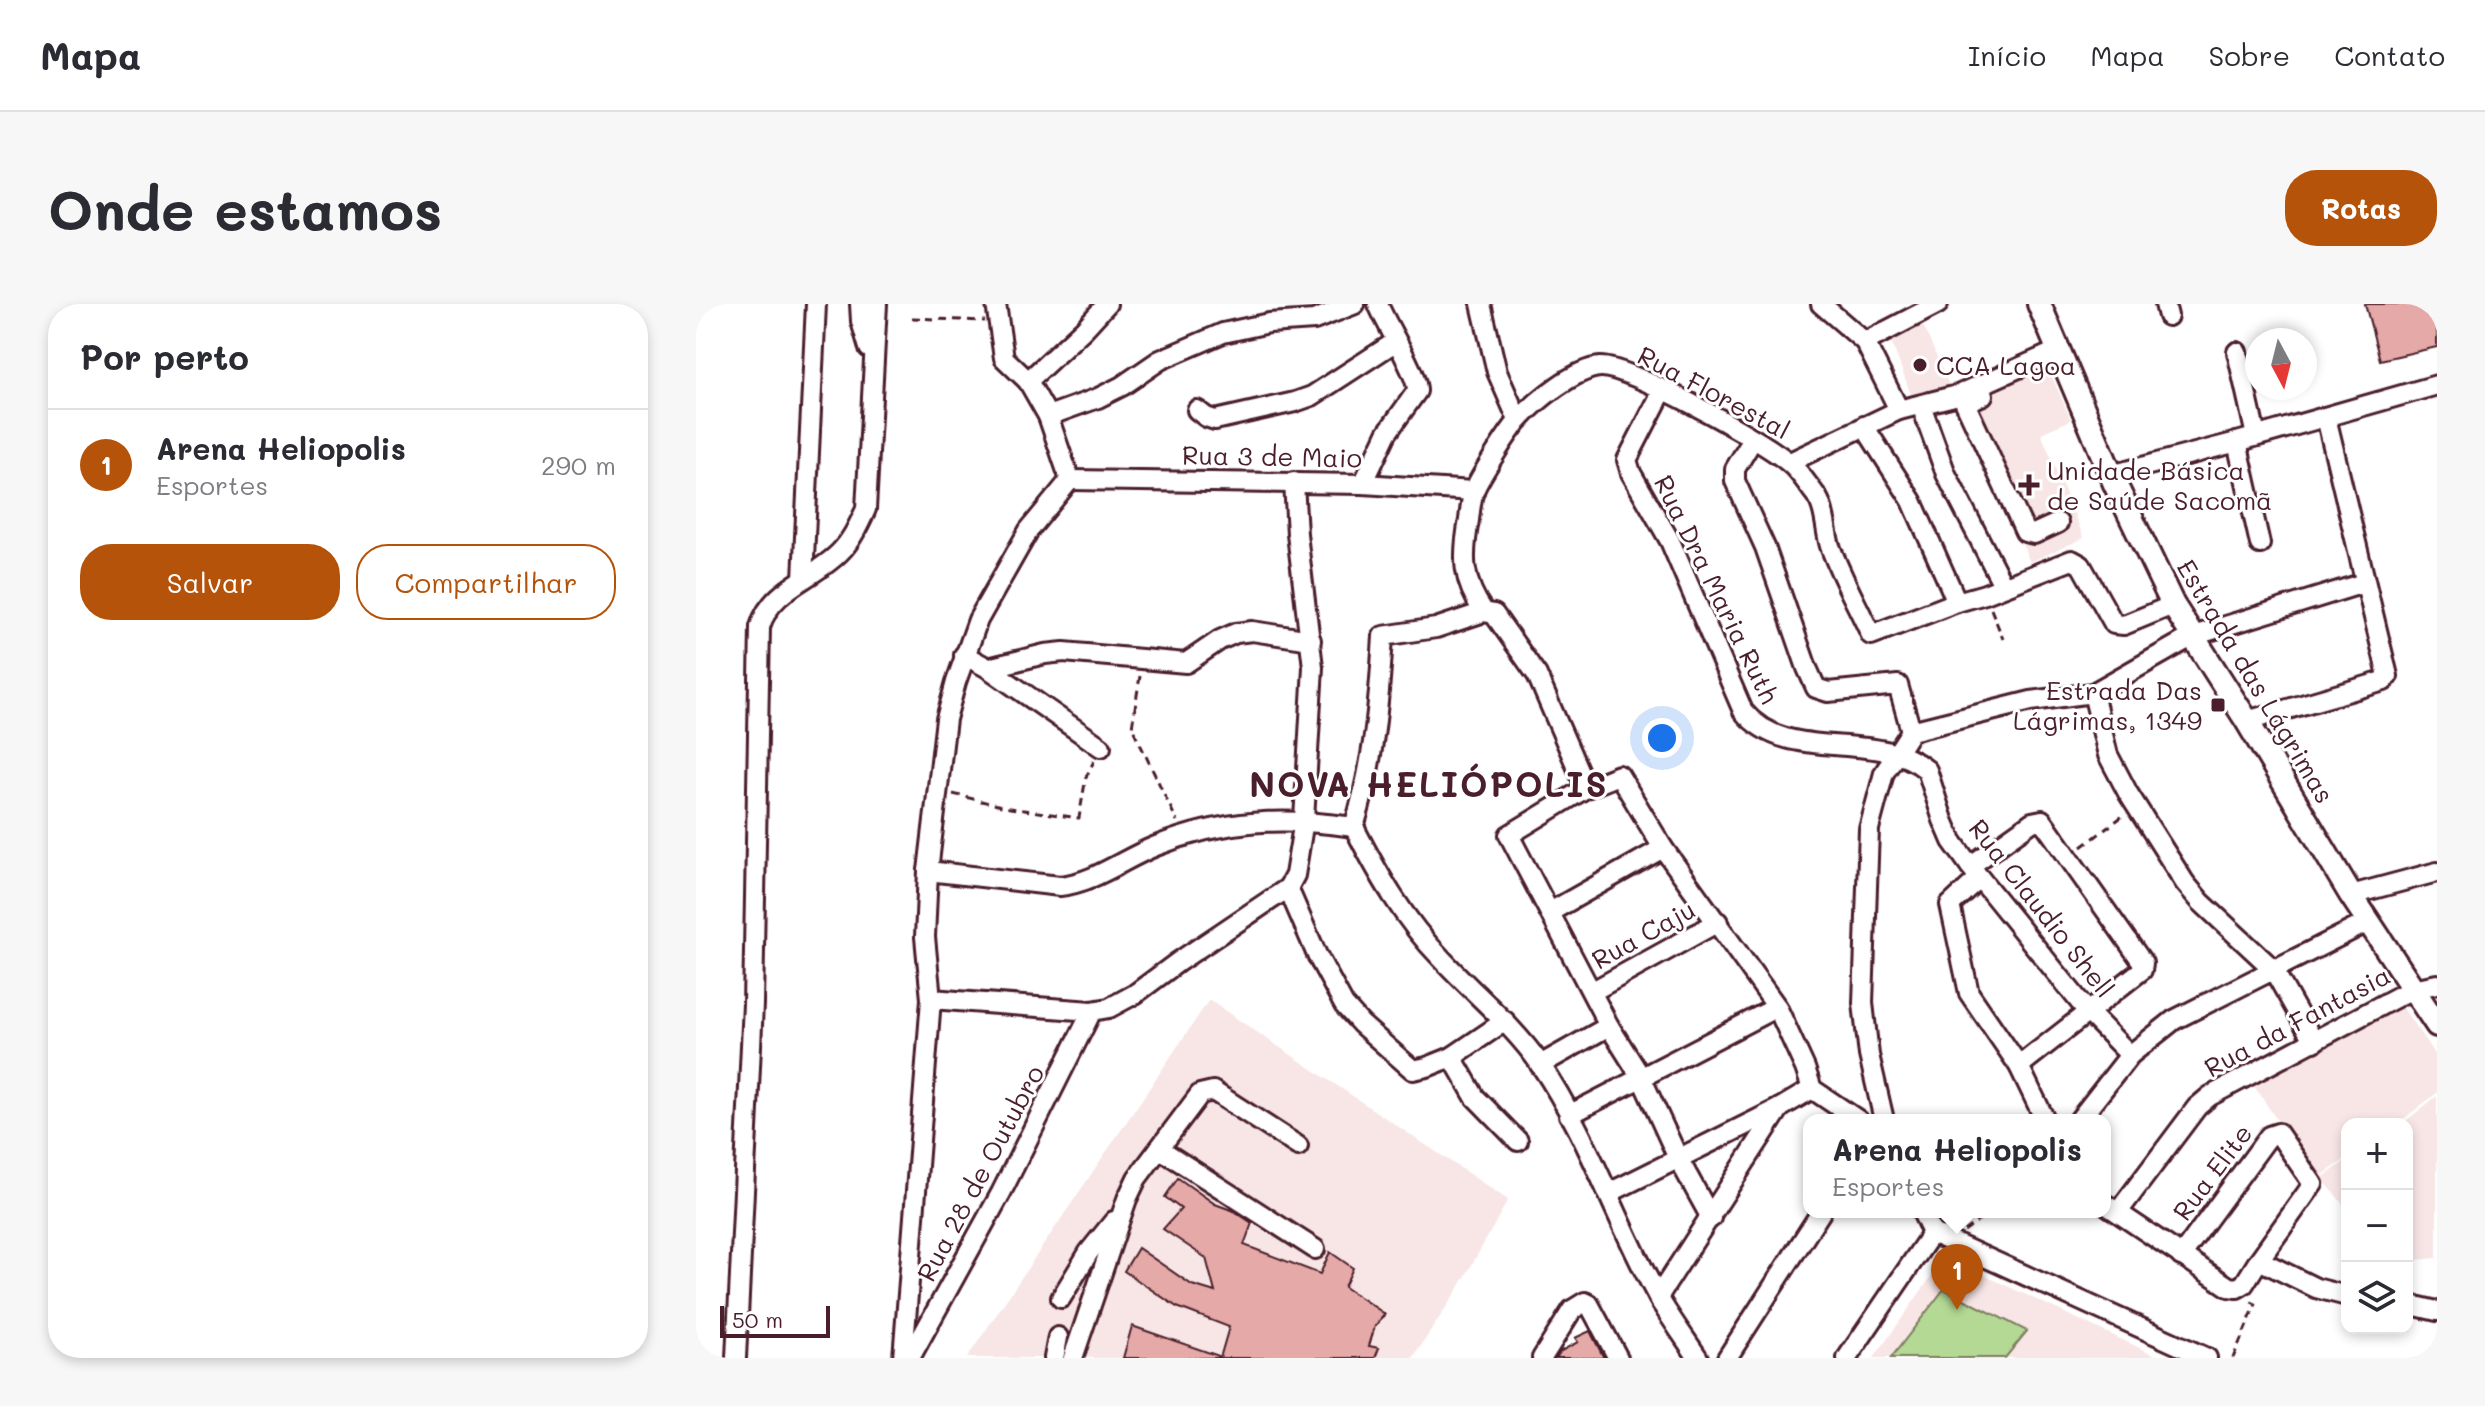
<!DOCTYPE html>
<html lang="pt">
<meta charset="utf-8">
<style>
body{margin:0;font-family:Mali,sans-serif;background:#f7f7f7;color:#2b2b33}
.controls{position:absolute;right:24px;bottom:24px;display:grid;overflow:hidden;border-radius:16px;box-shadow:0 4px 12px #0003}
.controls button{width:72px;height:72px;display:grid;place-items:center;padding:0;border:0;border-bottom:2px solid #e1e1e2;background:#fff;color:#2b2b33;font:40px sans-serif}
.compass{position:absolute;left:1549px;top:24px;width:72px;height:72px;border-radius:50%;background:#fff;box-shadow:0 4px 12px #0003;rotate:173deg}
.scale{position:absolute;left:24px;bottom:20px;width:110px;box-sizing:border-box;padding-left:8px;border:4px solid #4a1f2b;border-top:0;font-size:22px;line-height:28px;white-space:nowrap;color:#4a1f2b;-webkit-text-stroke:6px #fff;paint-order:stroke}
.you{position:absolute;left:966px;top:434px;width:28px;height:28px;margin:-20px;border:6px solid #fff;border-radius:50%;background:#1a73e8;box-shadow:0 0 0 12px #1a73e833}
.badge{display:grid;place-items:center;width:52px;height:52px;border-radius:50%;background:#b45309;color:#fff;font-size:26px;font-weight:700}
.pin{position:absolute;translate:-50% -66px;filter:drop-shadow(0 2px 4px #0008)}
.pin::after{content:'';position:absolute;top:42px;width:28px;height:24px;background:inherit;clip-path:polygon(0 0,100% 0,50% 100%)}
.popup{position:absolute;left:1107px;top:810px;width:308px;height:104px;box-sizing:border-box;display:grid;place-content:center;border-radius:16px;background:#fff;filter:drop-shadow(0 2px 6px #0005);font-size:26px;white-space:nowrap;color:#7c7c81}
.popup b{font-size:30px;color:#2b2b33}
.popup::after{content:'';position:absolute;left:50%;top:100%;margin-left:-16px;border:16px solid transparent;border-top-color:#fff}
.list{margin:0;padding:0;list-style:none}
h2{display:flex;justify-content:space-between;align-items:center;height:104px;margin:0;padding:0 32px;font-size:34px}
h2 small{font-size:26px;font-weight:400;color:#7c7c81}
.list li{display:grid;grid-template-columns:52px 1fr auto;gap:24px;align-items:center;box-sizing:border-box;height:112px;padding:0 32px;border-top:2px solid #e1e1e2}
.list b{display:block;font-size:30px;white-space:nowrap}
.list p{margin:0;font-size:26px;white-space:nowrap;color:#7c7c81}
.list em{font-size:26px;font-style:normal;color:#7c7c81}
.actions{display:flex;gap:16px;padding:24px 32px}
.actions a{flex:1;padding:18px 0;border:2px solid #b45309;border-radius:32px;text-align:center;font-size:28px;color:#b45309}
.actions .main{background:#b45309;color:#fff}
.icon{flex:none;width:44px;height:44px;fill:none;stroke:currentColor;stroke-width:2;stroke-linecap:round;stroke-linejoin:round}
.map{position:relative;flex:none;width:1741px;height:1054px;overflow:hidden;border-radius:32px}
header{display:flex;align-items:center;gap:48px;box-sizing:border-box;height:112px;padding:0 40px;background:#fff;border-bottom:2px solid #e1e1e2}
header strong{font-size:38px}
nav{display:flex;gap:44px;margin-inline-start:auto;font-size:28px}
.intro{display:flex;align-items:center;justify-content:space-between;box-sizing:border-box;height:192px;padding:0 48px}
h1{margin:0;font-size:56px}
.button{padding:20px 36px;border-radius:32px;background:#b45309;color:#fff;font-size:28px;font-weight:700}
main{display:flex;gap:48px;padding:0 48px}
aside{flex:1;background:#fff;border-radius:32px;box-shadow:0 4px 12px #0003}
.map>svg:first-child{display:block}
.built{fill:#f7e6e5}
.garden{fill:#b3d994;stroke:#7e7c60;stroke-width:2}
.building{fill:#e5aaa7;stroke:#4a1f2b;stroke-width:2}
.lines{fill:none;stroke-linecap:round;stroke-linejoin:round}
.minor-casing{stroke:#4a1f2b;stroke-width:24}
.major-casing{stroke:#4a1f2b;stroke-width:28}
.path{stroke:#4a1f2b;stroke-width:3;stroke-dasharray:8 6;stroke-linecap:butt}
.minor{stroke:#fff;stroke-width:18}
.major{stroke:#fff;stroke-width:22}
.poi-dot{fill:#4a1f2b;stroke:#fff;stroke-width:3}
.labels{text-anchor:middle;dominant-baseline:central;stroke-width:6;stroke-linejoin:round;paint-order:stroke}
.poi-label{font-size:26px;fill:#4a1f2b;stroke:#fff;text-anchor:start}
.street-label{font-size:26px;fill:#4a1f2b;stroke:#fff}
.district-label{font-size:34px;font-weight:bold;letter-spacing:2px;fill:#4a1f2b;stroke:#fff}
</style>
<header>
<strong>Mapa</strong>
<nav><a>Início</a><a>Mapa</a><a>Sobre</a><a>Contato</a></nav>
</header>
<div class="intro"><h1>Onde estamos</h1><a class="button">Rotas</a></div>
<main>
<aside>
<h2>Por perto<small></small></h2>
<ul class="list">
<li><span class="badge">1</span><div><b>Arena Heliopolis</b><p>Esportes</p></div><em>290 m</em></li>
</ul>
<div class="actions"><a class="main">Salvar</a><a>Compartilhar</a></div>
</aside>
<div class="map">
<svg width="1741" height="1054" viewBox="0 0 1741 1054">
<rect width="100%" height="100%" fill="#fff"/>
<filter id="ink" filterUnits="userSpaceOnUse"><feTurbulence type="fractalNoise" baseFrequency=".0125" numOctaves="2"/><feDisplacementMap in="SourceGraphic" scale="16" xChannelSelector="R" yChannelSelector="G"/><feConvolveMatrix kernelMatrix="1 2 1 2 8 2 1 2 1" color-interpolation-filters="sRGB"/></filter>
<g filter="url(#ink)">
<!-- built -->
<g class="built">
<polygon points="1226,19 1255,86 1217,96 1195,37"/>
<polygon points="1349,57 1375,116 1345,129 1388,234 1334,258 1262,98"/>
<polygon points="513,696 812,896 764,982 717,1054 271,1054"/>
<polygon points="1705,701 1741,754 1741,789 1701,820 1651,820 1651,854 1621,875 1556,779"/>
<polygon points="1741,792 1741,954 1711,957 1711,820 1706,820"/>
<polygon points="1651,856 1651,905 1626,874"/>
<polygon points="1249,953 1465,1054 1178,1054"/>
</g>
<!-- garden -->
<polygon class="garden" points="1248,985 1331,1027 1309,1054 1195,1054"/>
<!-- building -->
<g class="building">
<polygon points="1669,0 1741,0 1741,43 1684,56"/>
<polygon points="482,874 519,900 538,907 556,919 548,941 624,970 634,948 657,964 648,983 689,1010 679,1022 673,1042 683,1044 679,1054 524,1054 533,1023 481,1003 428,967 442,944 496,981 519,988 510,954 467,925 485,905 469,893"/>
<polygon points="436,1022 523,1052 522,1054 427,1054"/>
<polygon points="894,1027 908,1054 860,1054 865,1047 882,1038 879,1034"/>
</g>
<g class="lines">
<defs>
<g id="minor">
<polyline points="164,0 165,17 173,44"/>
<polyline points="300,0 308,54 332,77"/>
<polyline points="785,0 801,68 822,116"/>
<polyline points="1125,0 1169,38 1203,106"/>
<polyline points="1469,0 1472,12"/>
<polyline points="1169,38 1242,0"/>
<polyline points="1541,48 1560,132"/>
<path d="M 967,86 L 931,156 L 935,169 L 974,237 L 1047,407 C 1092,462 1178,423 1231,466 L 1247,516 L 1256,537 L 1274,562 L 1392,708 L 1434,751"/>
<polyline points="1287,91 1269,99 1329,228 1338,230 1362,219"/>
<polyline points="1225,101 1250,170 1307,281"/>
<polyline points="501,106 510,113 519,116 599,98 616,92 699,38"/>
<polyline points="352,112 402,94 426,82 464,56 527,29 573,19 618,16 659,0"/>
<polyline points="1168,122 1216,197 1261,298 1289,290 1376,256 1385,261 1418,320 1428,321 1477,301"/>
<polyline points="1057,135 1039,165 1039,177 1069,243 1111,364 1120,384 1132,388 1202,381 1215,427"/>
<polyline points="1541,138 1564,240"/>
<polyline points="1094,158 1203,106 1262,91 1363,46"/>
<polyline points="1415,171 1541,138 1741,81"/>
<polyline points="374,176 667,180 778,187"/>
<path d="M 667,180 L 691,129 L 721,87 C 722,70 690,21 682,0"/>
<polyline points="107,275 120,0"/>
<polyline points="268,351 292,364 349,350 368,348 490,359 524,336 540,329 556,327 615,336"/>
<polyline points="292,364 405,443"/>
<polyline points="1397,389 1412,451 1432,489 1489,579 1505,598 1577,665 1618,738"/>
<polyline points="1551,417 1688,377 1692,372 1630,113"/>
<polyline points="890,484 813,531 913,722 945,773 982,854 1015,914"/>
<path d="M 658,523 C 682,570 708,616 745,654 C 778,690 816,720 844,760 C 893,832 920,918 962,993 C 974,1014 989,1034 1002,1054"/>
<path d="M 658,523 C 678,458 683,399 687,332 L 740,324 L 788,308"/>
<polyline points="1274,562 1336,518 1346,516 1447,659 1446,666 1323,762"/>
<path d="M 232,567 L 364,582 C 400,578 427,555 460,542 C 528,515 587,513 658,523"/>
<polyline points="1283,574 1254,601 1273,689 1323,762 1349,816"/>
<polyline points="592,584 621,651 648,701 665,720 717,766 731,763 756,753 779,793 822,837"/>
<polyline points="1655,591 1741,568"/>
<polyline points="854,608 967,544"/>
<polyline points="897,687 1022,618"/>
<polyline points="235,695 396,707 413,704 439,690 482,658 592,584 599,571 608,516 617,363 601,230 598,178"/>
<polyline points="756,753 809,717"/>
<polyline points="844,761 913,722"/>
<polyline points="873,811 1081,703"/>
<path d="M 1162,816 L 1116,785 L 1109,764 L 1081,703 L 967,544 L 923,471 L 890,484 L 841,371 L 798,310 L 788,308 C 766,277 766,253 773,216 C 774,207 775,195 778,187 C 783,174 814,125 824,115 C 840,97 879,65 904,63 C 932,61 1068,137 1092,158 C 1103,166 1111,180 1119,190 C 1130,204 1129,226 1134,242 C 1145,273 1162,302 1175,331 L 1261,298"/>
<polyline points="1188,816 1173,751 1167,699 1173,525 1188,469 1215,427 1335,397 1397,389 1497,332 1668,279"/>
<polyline points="1383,816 1434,751 1478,716 1672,618"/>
<polyline points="464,845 619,945"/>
<polyline points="913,889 1084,804 1116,785"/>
<polyline points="1409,900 1533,983 1541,984 1548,980 1563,956 1620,984 1651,992"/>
<polyline points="1226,908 1236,929"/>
<polyline points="1422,908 1501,803 1514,792 1716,685 1741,680"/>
<polyline points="1236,929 1511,1054"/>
<polyline points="1485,952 1573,832 1582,829 1617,880 1563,956"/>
<polyline points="365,994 393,948 418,917"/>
<polyline points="966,1000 962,993 1084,804"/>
<polyline points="1711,1000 1741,1007"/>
<path d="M 40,1054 L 57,700 L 64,323 C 75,284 118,275 144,248 C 156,236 163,220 170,205 L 181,0"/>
<polyline points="207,1054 235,695 229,633 232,567 250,415 260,378 282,316 333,226 374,176 352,112 332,77 388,25 411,0"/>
<polyline points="214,1054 305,889 396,707"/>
<polyline points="358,1054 362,1033"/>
<polyline points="377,1054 431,895 441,874 504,790 517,787 602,842"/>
<polyline points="846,1054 876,1006 889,998 893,1000 922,1054"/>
<polyline points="1031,1054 1125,908"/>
<polyline points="1151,1054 1236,929"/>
</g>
<polyline id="major" points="1343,0 1419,180 1477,301 1551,417 1655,591 1741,721"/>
</defs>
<!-- minor casing -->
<use href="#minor" class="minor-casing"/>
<!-- major casing -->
<use href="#major" class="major-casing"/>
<!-- path -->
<g class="path">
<polyline points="216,14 289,17"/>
<polyline points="1295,305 1307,335"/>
<polyline points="444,372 436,423 481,517"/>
<polyline points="257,490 314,504 383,514 390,473 398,457"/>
<polyline points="1386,543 1428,511"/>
<polyline points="1268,927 1294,908"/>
<polyline points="1537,1054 1560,1000 1551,996"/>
</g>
<!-- minor -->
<use href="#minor" class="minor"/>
<!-- major -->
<use href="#major" class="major"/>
</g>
</g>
<!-- markers -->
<g class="poi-dot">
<circle cx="1224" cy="61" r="8"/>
<path d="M1329 169h8v8h8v8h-8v8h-8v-8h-8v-8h8z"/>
<rect x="1514" y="393" width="16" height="16" rx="4"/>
</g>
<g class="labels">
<!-- poi labels -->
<g class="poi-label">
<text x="1240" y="61">CCA Lagoa</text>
<text x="1351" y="166">Unidade Básica<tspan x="1351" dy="30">de Saúde Sacomã</tspan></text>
<text x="1506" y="386" text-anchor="end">Estrada Das<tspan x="1506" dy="30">Lágrimas, 1349</tspan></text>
</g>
<!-- street labels -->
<g class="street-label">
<text transform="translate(1018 88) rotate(28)">Rua Florestal</text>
<text transform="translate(576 152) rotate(1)">Rua 3 de Maio</text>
<text transform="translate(1021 285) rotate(64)">Rua Dra Maria Ruth</text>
<text transform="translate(1560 377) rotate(59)">Estrada das Lágrimas</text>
<text transform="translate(1346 604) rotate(52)">Rua Claudio Shell</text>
<text transform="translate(947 630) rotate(-29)">Rua Caju</text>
<text transform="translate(1601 717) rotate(-28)">Rua da Fantasia</text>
<text transform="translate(1516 868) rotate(-53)">Rua Elite</text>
<text transform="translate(284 869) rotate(-62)">Rua 28 de Outubro</text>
</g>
<!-- district labels -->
<g class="district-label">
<text x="733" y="479">NOVA HELIÓPOLIS</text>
</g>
</g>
</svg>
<div class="controls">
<button>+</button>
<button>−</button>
<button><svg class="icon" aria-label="layers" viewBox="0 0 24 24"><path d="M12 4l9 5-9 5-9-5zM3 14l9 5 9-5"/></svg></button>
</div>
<svg class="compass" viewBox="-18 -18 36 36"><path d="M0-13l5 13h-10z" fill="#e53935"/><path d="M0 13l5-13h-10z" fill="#7c7c81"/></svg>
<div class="scale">50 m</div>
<div class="you"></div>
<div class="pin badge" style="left:1261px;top:1006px">1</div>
<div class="popup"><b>Arena Heliopolis</b>Esportes</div>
</div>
</main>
